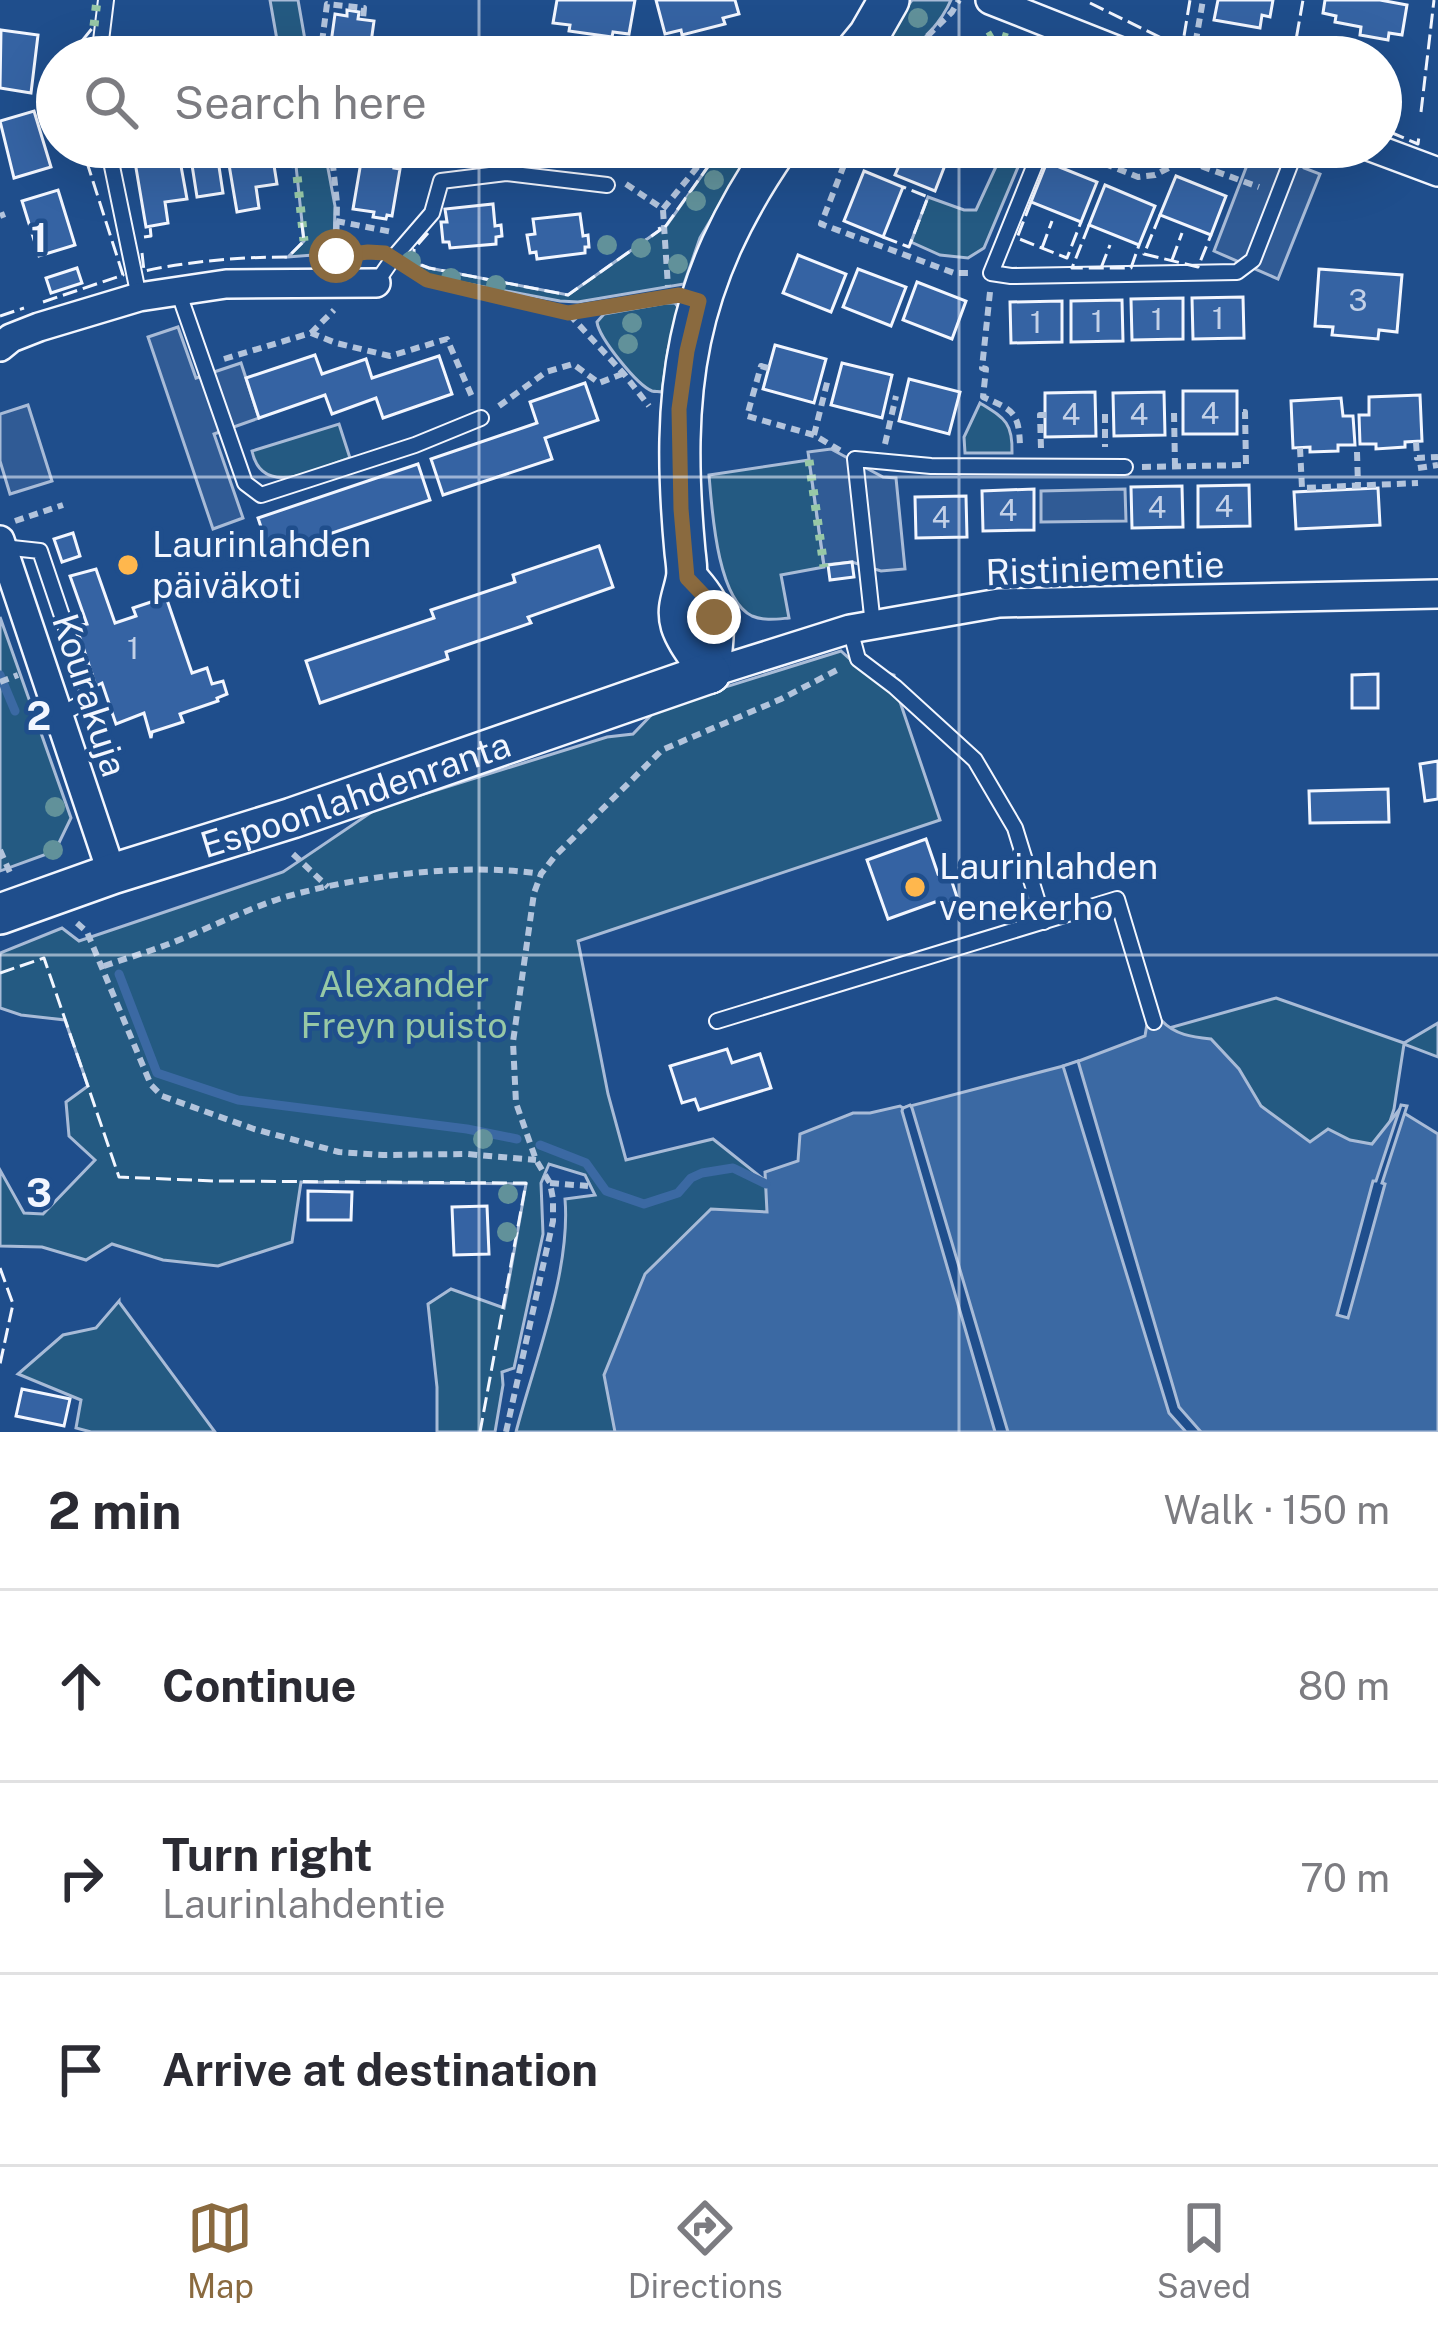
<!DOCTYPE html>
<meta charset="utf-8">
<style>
body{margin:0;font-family:"Public Sans",sans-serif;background:#f7f7f7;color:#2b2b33}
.stop{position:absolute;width:36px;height:36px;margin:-27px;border:9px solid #8a6a3f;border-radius:50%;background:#fff}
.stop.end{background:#8a6a3f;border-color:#fff;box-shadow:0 3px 12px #0008}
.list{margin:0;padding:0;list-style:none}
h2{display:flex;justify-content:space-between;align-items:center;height:156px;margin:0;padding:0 48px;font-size:51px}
h2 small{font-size:39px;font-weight:400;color:#7c7c81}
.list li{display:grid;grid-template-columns:78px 1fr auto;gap:36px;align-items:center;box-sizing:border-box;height:192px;padding:0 48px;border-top:3px solid #e1e1e2}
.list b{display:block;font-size:45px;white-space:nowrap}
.list p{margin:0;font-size:39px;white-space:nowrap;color:#7c7c81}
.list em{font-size:39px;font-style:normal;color:#7c7c81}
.icon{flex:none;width:66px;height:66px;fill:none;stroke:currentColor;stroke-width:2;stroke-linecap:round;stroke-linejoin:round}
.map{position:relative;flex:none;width:1438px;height:1432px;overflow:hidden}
.search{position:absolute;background:#fff;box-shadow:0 12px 48px #0002;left:36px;right:36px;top:36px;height:132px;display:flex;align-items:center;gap:30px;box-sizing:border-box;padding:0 42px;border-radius:66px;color:#7c7c81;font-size:45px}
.sheet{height:732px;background:#fff}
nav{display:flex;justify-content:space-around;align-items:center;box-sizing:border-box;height:168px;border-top:3px solid #e1e1e2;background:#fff;font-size:33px;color:#7c7c81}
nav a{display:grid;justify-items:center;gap:6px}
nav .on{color:#8a6a3f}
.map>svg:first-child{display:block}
.green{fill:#245a82;stroke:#a8bbd7;stroke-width:3}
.parking{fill:#305b95;stroke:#a8bbd7;stroke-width:3}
.water{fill:#3b69a3;stroke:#a8bbd7;stroke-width:3}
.pier{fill:#1f4e8c;stroke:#a8bbd7;stroke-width:3}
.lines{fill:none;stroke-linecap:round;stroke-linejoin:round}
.stream{stroke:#3b69a3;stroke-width:9}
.building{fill:#3563a3;stroke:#f2f6ff;stroke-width:3}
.lane-casing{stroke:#f2f6ff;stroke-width:18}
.street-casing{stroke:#f2f6ff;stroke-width:32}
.secondary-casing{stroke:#f2f6ff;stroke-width:44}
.path{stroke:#b3c4dc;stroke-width:6;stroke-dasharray:9 6;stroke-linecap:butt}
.lane{stroke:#1f4e8c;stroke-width:14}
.street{stroke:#1f4e8c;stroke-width:27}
.secondary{stroke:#1f4e8c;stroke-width:39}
.hedge{stroke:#97c8a6;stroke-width:9;stroke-dasharray:6 9;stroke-linecap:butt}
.fence{stroke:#f2f6ff;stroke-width:3;stroke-dasharray:15 6;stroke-linecap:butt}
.tree{fill:#61919a}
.route{stroke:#8a6a3f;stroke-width:15}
.grid{fill:none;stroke:#f2f6ff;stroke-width:3;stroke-opacity:0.55}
.poi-dot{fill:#ffb74d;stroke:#1f4e8c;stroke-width:4.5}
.labels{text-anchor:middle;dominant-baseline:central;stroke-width:9;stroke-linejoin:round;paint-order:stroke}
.number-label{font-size:30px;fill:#c3d1e8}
.poi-label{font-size:36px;fill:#f2f6ff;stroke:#1f4e8c;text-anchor:start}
.street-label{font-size:36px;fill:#f2f6ff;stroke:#1f4e8c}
.park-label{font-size:36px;fill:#97c8a6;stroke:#1f4e8c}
.grid-label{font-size:39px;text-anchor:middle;font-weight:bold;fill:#f2f6ff;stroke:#1f4e8c;stroke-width:9;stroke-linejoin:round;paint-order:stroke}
</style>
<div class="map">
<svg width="1438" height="1432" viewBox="0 0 1438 1432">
<rect width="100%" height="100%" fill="#1f4e8c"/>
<!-- green -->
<g class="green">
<polygon points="270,0 298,0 308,57 280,57"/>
<path d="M 912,0 L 951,0 C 943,19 921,46 902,55 C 893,59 880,57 870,57 Z"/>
<polygon points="294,147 324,147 335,206 334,246 326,254 288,257 304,241"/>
<polygon points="722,147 754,147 700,238 684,284 578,302 560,301 447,280 424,274 408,265 408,261 429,268 568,295 667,225"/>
<polygon points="999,160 1018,167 984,248 968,258 940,255 911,242 928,197 964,210 976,210"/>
<path d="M 666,303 L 675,303 L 679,308 L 668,350 L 662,392 C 659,391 655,392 652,391 C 637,385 599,338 597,322 L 604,314 Z"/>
<path d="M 980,403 C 1004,418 1013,422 1012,453 L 965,453 L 964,437 Z"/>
<path d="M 339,424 L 350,458 C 318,468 262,500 252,451 Z"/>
<path d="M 809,460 L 824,567 L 781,575 L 789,618 C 777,619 764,621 752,616 C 717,599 712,510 709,475 Z"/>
<polygon points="0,617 71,818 55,851 0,871"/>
<path d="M 841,651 L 852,661 L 894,675 L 895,687 L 940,820 L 578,941 L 608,1094 L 626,1160 L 713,1139 L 772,1186 L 894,1432 L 516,1432 C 534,1362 571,1272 565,1199 L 595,1195 L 585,1175 L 549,1164 L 541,1183 L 543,1234 L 514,1368 L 502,1372 L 503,1385 L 495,1432 L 437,1432 L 437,1387 L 428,1304 L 451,1289 L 504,1308 L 526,1184 L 301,1182 L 292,1242 L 218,1266 L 163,1260 L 112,1244 L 86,1260 L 42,1247 L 0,1246 L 0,1170 L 24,1213 L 43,1214 L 95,1160 L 69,1136 L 66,1102 L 88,1086 L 65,1020 L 21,1015 L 0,1008 L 0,953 L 62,928 L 79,941 L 283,872 L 376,809 L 607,737 L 633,734 L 658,708 Z"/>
<polygon points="1276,998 1404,1043 1438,1023 1438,1057 1404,1044 1394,1109 1356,1228 1169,1028"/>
<polygon points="119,1301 119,1302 215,1432 91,1432 76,1428 81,1400 18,1374 63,1335 96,1328"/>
</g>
<!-- parking -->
<g class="parking">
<polygon points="1254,147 1286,147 1304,168 1320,174 1278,279 1214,251"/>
<polygon points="178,327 196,378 241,363 259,418 214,434 243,518 213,529 148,337"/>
<polygon points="28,405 52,481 10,494 0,461 0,414"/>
<polygon points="831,449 883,477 896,478 905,569 881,571 852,562 824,565 808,452"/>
<polygon points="1125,489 1126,521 1041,522 1041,491"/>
</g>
<!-- water -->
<path class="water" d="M 1161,1020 C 1175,1035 1192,1037 1211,1039 L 1239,1069 L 1261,1106 L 1310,1142 L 1328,1129 L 1350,1140 L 1372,1144 L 1399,1110 L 1438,1134 L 1438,1432 L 615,1432 L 604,1375 L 645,1274 L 711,1209 L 767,1212 L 765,1172 L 798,1161 L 800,1134 L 853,1113 L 870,1113 L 900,1106 L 903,1108 L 1071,1064 L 1145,1036 L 1147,1024 Z"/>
<!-- pier -->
<g class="pier">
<polygon points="1078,1061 1179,1407 1201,1432 1186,1432 1169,1413 1063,1066"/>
<polygon points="910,1105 912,1108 1008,1432 995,1432 902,1111 903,1108"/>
<polygon points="1401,1105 1407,1106 1382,1183 1385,1184 1348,1318 1337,1315 1373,1181 1376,1181"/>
</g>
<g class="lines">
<!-- stream -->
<g class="stream">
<polyline points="0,675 15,711"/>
<polyline points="119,974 157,1073 238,1100 467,1129 517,1139"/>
<polyline points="540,1145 586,1163 606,1191 644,1204 678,1193 691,1178 702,1173 733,1168 766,1184"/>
</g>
</g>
<!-- building -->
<g class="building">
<polygon points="557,0 635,0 629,34 613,32 612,37 569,31 570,25 553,23"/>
<polygon points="656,0 735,0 739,14 723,18 725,24 682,35 681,30 665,34"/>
<polygon points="1218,0 1273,0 1270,17 1262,15 1260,28 1214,20"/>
<polygon points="1325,0 1380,0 1407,5 1402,35 1389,33 1388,40 1360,35 1361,27 1335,22 1336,16 1323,13"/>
<polygon points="347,10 359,12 358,19 374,21 369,57 329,57 335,14 347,16"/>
<polygon points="1,30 38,35 31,93 0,88"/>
<polygon points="254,39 257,57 211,57 210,46"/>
<polygon points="34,111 51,167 14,178 0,121"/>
<polygon points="226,147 271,147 277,184 256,187 259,208 237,212"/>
<polygon points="907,147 952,147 935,191 895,175"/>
<polygon points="179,155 187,199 165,202 168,223 146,227 135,162"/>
<polygon points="384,159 396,160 394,168 400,169 392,216 387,215 386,219 373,217 374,212 353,209 361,162 384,166"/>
<polygon points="218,160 223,193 197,197 192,165"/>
<polygon points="1047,162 1097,182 1081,222 1031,202"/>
<polygon points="864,171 903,187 883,237 844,221"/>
<polygon points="1176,176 1226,196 1211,235 1160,215"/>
<polygon points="1105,185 1155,206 1139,245 1089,225"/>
<polygon points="58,190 75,245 39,256 22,201"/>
<polygon points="493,204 495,226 501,225 502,236 496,237 496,244 450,248 449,242 443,242 441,222 447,222 445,209"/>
<polygon points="580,214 583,236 588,235 589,247 585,247 585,253 537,259 536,252 530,253 527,235 535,234 533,219"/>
<polygon points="798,255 846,274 831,312 783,293"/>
<polygon points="77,268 82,283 51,293 46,278"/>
<polygon points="858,269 906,287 891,326 843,307"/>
<polygon points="1319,269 1402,275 1397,332 1379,330 1378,339 1332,335 1333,327 1315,326"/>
<polygon points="917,282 966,301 952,339 903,320"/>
<polygon points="1243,297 1244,338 1193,339 1192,298"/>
<polygon points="1183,298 1183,339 1132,340 1131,299"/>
<polygon points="1122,300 1123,341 1071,342 1071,301"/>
<polygon points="1062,301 1062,342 1011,343 1010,302"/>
<polygon points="775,345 826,359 814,403 763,389"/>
<polygon points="315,355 322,374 366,359 372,378 439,356 452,394 383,418 376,398 332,414 325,395 259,418 246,378"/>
<polygon points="842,363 892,375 882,418 831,405"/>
<polygon points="909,379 960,392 949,434 899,421"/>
<polygon points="585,383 598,420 545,438 552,459 443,495 431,459 537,423 530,402"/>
<rect x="1183" y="391" width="54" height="43"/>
<polygon points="1095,392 1096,436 1045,437 1045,393"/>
<polygon points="1164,392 1165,435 1114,436 1113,393"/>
<polygon points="1420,395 1422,441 1405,442 1405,447 1376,449 1376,444 1360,444 1359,415 1369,415 1369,397"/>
<polygon points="1341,398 1343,416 1353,416 1355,445 1338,445 1338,451 1310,452 1310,447 1293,448 1291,401"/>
<polygon points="418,464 430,500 270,554 258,518"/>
<polygon points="1249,485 1250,526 1198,527 1198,486"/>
<polygon points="1182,486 1183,527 1132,528 1131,487"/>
<polygon points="1378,488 1380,525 1296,529 1294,492"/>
<polygon points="1034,489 1034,530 983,531 982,491"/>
<polygon points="966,496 967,537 916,538 915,497"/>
<polygon points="73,533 80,556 62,562 54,539"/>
<polygon points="599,546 613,587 528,617 531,623 446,652 448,659 320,703 306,661 434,618 431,610 515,582 513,575"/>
<polygon points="852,562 854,577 830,580 828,565"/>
<polygon points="96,569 115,623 136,616 133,608 166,597 192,673 207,668 212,684 223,681 227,694 217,698 218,701 180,714 183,722 152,732 151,738 144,713 116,724 102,683 96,686 76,626 87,624 70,576"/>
<polygon points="1378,674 1378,708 1352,708 1352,675"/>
<polygon points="1438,761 1438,799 1425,801 1420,764"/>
<polygon points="1388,789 1389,822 1310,823 1309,791"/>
<polygon points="926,839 938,874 948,870 958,900 940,906 938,901 888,919 867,860"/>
<polygon points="727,1049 732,1063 760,1054 771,1088 699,1110 695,1099 682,1103 670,1066"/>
<polygon points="308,1191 352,1192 351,1220 308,1220"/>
<polygon points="487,1206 489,1254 454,1255 452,1207"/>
<polygon points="22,1389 70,1399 64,1426 16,1416"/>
</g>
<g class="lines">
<defs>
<g id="lane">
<polyline points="99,57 106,0"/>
<polyline points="108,147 139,297"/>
<polyline points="1042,147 991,273 1011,276 1237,272 1253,260 1297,147"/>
<polyline points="376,283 394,257 432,213 441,181 506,173 607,185"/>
<polyline points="178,291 245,483 261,495 415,445 481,418"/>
<polyline points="3,547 40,551 90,699 59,715"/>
<polyline points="873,625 855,459 931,466 1125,467"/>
<polyline points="850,629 858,659 895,687 975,760 1015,828 1044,922"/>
<polyline points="717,1021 1117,899 1154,1022"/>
</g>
<g id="street">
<polyline points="990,0 1134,57"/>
<polyline points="1371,147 1438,172"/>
<polyline points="0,347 11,338 39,327 139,297 226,284 376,283"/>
<polyline points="0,540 112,874"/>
<polyline points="710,673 850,629 999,603 1438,594"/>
</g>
<g id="secondary">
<polyline points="851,57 869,35 889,0"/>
<path d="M 687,578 C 722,615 713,625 710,673"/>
<path d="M 710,673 C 701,658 686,641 681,625 C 676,608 683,596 686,580 C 688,572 686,561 685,552 C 670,391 684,283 778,147"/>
<path id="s1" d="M 0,914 L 112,874 L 292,818 L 710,673"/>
</g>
</defs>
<!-- lane casing -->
<use href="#lane" class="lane-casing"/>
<!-- street casing -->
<use href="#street" class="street-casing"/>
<!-- secondary casing -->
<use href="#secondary" class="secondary-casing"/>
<!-- path -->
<g class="path">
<polyline points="397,40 401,57"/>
<polyline points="1196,40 1244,50"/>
<polyline points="320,57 327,4 364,8 363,19"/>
<polyline points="906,57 952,12 959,0"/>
<polyline points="1193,57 1203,0"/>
<polyline points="331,147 337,203 336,256"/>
<polyline points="990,147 1015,157"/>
<polyline points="1062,147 1138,177 1155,175 1184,160 1259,187"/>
<polyline points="332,156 355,159 375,152 421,150"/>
<polyline points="883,160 888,147"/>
<polyline points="844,165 821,224 954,273 973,273"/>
<polyline points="613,167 614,147"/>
<polyline points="626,184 663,209 708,154 708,147"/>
<polyline points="663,210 668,287"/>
<polyline points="0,216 5,214"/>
<polyline points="336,221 392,232"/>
<polyline points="411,271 427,280 448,286 568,313 624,374 649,406"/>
<path d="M 990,292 L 982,368 L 986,369 L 983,397 C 1013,410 1019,412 1020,446"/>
<polyline points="568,313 670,296"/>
<polyline points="311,333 334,310"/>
<polyline points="224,359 311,333 336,343 390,356 447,339 473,399"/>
<polyline points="768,368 761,366 747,416 814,435 841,451"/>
<polyline points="499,406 546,372 573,364 599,383 622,374"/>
<polyline points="1174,413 1175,466"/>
<polyline points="1105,414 1105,447"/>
<polyline points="814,435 828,379"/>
<polyline points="1416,442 1417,458 1438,457"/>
<polyline points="885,444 896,396"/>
<polyline points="1041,448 1040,415 1046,415"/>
<polyline points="1300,448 1302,488 1418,483"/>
<polyline points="1357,452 1358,485"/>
<polyline points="1142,467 1246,465 1245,412 1237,412"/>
<polyline points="1418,468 1438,465"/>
<polyline points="15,521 63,505"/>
<polyline points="0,682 18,675"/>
<polyline points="0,850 11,875"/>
<polyline points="293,854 328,887"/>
<polyline points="77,923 87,932 151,1085 162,1096 254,1129 339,1152 383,1155 467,1154 536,1160"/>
<path d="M 104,966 C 127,958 151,951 174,942 C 211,927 247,909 285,897 C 357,876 467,862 541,874"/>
<polyline points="550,1183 588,1186"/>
<polyline points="506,1432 553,1221 553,1199 550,1183 536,1160 516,1103 513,1042 534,893 541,874 555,856 662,750 781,699 839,669"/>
</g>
<!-- lane -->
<use href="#lane" class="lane"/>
<!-- street -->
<use href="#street" class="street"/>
<!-- secondary -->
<use href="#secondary" class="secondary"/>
<!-- hedge -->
<g class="hedge">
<polyline points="94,26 97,0"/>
<polyline points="975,45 994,34 1014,40"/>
<polyline points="294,147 304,241"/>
<polyline points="809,460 824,567"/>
</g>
<!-- fence -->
<g class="fence">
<polyline points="1090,3 1182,48"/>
<polyline points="1190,51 1182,48 1190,0"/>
<polyline points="1197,54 1205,57"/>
<polyline points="69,57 94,26"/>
<polyline points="1293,57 1303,0"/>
<polyline points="1421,112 1434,0"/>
<polyline points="1390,132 1418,144 1419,136"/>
<polyline points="1008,147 1030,156 1033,147"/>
<polyline points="1031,202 1017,238 1067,258 1081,222"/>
<polyline points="1160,215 1144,254 1198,267 1211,235"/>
<polyline points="1089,225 1072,268 1131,268 1139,245"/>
<polyline points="665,227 722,147"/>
<polyline points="428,233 414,249 414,262 429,268 568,295 660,230 659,227"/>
<polyline points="144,237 151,236 150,226"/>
<polyline points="883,237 909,247 928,197 903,187"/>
<polyline points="1042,248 1052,221"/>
<path d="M 142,253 L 144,271 C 192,261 239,257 288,257 L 304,241 L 301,218"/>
<polyline points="1172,260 1182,233"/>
<polyline points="1101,268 1110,245"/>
<polyline points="43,302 123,275 82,147"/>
<polyline points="0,316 24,308"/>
<polyline points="0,973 44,958 119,1177 215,1181 526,1183 480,1432"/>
<polyline points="0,1268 13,1304 0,1364"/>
</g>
</g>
<!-- trees -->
<g class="tree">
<circle cx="918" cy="18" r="10"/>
<circle cx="727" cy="158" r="10"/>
<circle cx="714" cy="180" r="10"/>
<circle cx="696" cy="201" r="10"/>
<circle cx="607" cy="245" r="10"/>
<circle cx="641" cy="248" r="10"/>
<circle cx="411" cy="261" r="10"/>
<circle cx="678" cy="264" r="10"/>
<circle cx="451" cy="278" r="10"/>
<circle cx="496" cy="285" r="10"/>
<circle cx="632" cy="323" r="10"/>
<circle cx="628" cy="344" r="10"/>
<circle cx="55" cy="807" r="10"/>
<circle cx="53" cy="850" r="10"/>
<circle cx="483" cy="1139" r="10"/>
<circle cx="508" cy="1194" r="10"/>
<circle cx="507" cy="1232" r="10"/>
</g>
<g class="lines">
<!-- route -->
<polyline class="route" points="336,256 368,252 385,253 427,280 568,313 679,295 699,301 687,351 679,409 681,509 687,578 707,599 714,617"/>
</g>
<!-- grid -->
<path class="grid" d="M 479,0 L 479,57M 959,0 L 959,57M 479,147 L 479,1432M 959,147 L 959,1432M 0,477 L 1438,477M 0,955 L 1438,955"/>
<!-- markers -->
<g class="poi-dot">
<circle cx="128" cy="565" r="12"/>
<circle cx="915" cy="887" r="12"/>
</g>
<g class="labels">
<!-- number labels -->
<g class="number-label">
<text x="1358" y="300">3</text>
<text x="1218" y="318">1</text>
<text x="1157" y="319">1</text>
<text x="1097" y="321">1</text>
<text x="1036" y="322">1</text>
<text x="1210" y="413">4</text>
<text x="1071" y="414">4</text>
<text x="1139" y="414">4</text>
<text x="1224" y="506">4</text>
<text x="1157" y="507">4</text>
<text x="1008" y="510">4</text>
<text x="941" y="517">4</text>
<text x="133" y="648">1</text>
</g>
<!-- poi labels -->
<g class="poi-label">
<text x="152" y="544">Laurinlahden<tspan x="152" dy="41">päiväkoti</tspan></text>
<text x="939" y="866">Laurinlahden<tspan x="939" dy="41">venekerho</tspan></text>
</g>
<!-- street labels -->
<g class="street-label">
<text transform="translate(1105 568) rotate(-2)">Ristiniementie</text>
<text transform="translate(90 695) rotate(72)">Kourakuja</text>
<text stroke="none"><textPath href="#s1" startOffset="375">Espoonlahdenranta</textPath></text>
</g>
<!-- park labels -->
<g class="park-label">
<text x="404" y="984">Alexander<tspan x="404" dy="41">Freyn puisto</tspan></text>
</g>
</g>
<g class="grid-label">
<text x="39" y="252">1</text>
<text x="39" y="730">2</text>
<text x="39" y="1207">3</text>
</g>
</svg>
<div class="stop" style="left:336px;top:256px"></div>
<div class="stop end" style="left:714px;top:617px"></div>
<div class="search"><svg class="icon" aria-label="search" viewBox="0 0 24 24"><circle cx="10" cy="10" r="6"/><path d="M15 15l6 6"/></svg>Search here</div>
</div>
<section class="sheet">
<h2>2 min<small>Walk · 150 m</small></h2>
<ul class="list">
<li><svg class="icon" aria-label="ahead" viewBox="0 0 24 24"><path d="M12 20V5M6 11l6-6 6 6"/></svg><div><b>Continue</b></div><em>80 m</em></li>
<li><svg class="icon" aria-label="right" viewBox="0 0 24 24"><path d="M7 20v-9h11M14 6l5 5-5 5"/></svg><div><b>Turn right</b><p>Laurinlahdentie</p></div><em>70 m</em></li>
<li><svg class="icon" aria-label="arrive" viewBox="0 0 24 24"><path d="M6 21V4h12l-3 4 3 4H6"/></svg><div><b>Arrive at destination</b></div></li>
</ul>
</section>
<nav>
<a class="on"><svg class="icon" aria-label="map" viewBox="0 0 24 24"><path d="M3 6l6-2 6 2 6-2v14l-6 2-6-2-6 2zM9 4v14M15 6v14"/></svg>Map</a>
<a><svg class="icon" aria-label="directions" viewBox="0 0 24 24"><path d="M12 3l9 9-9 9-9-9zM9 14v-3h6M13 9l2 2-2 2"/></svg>Directions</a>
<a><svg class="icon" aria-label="saved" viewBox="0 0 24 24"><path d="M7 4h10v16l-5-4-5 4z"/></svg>Saved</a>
</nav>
